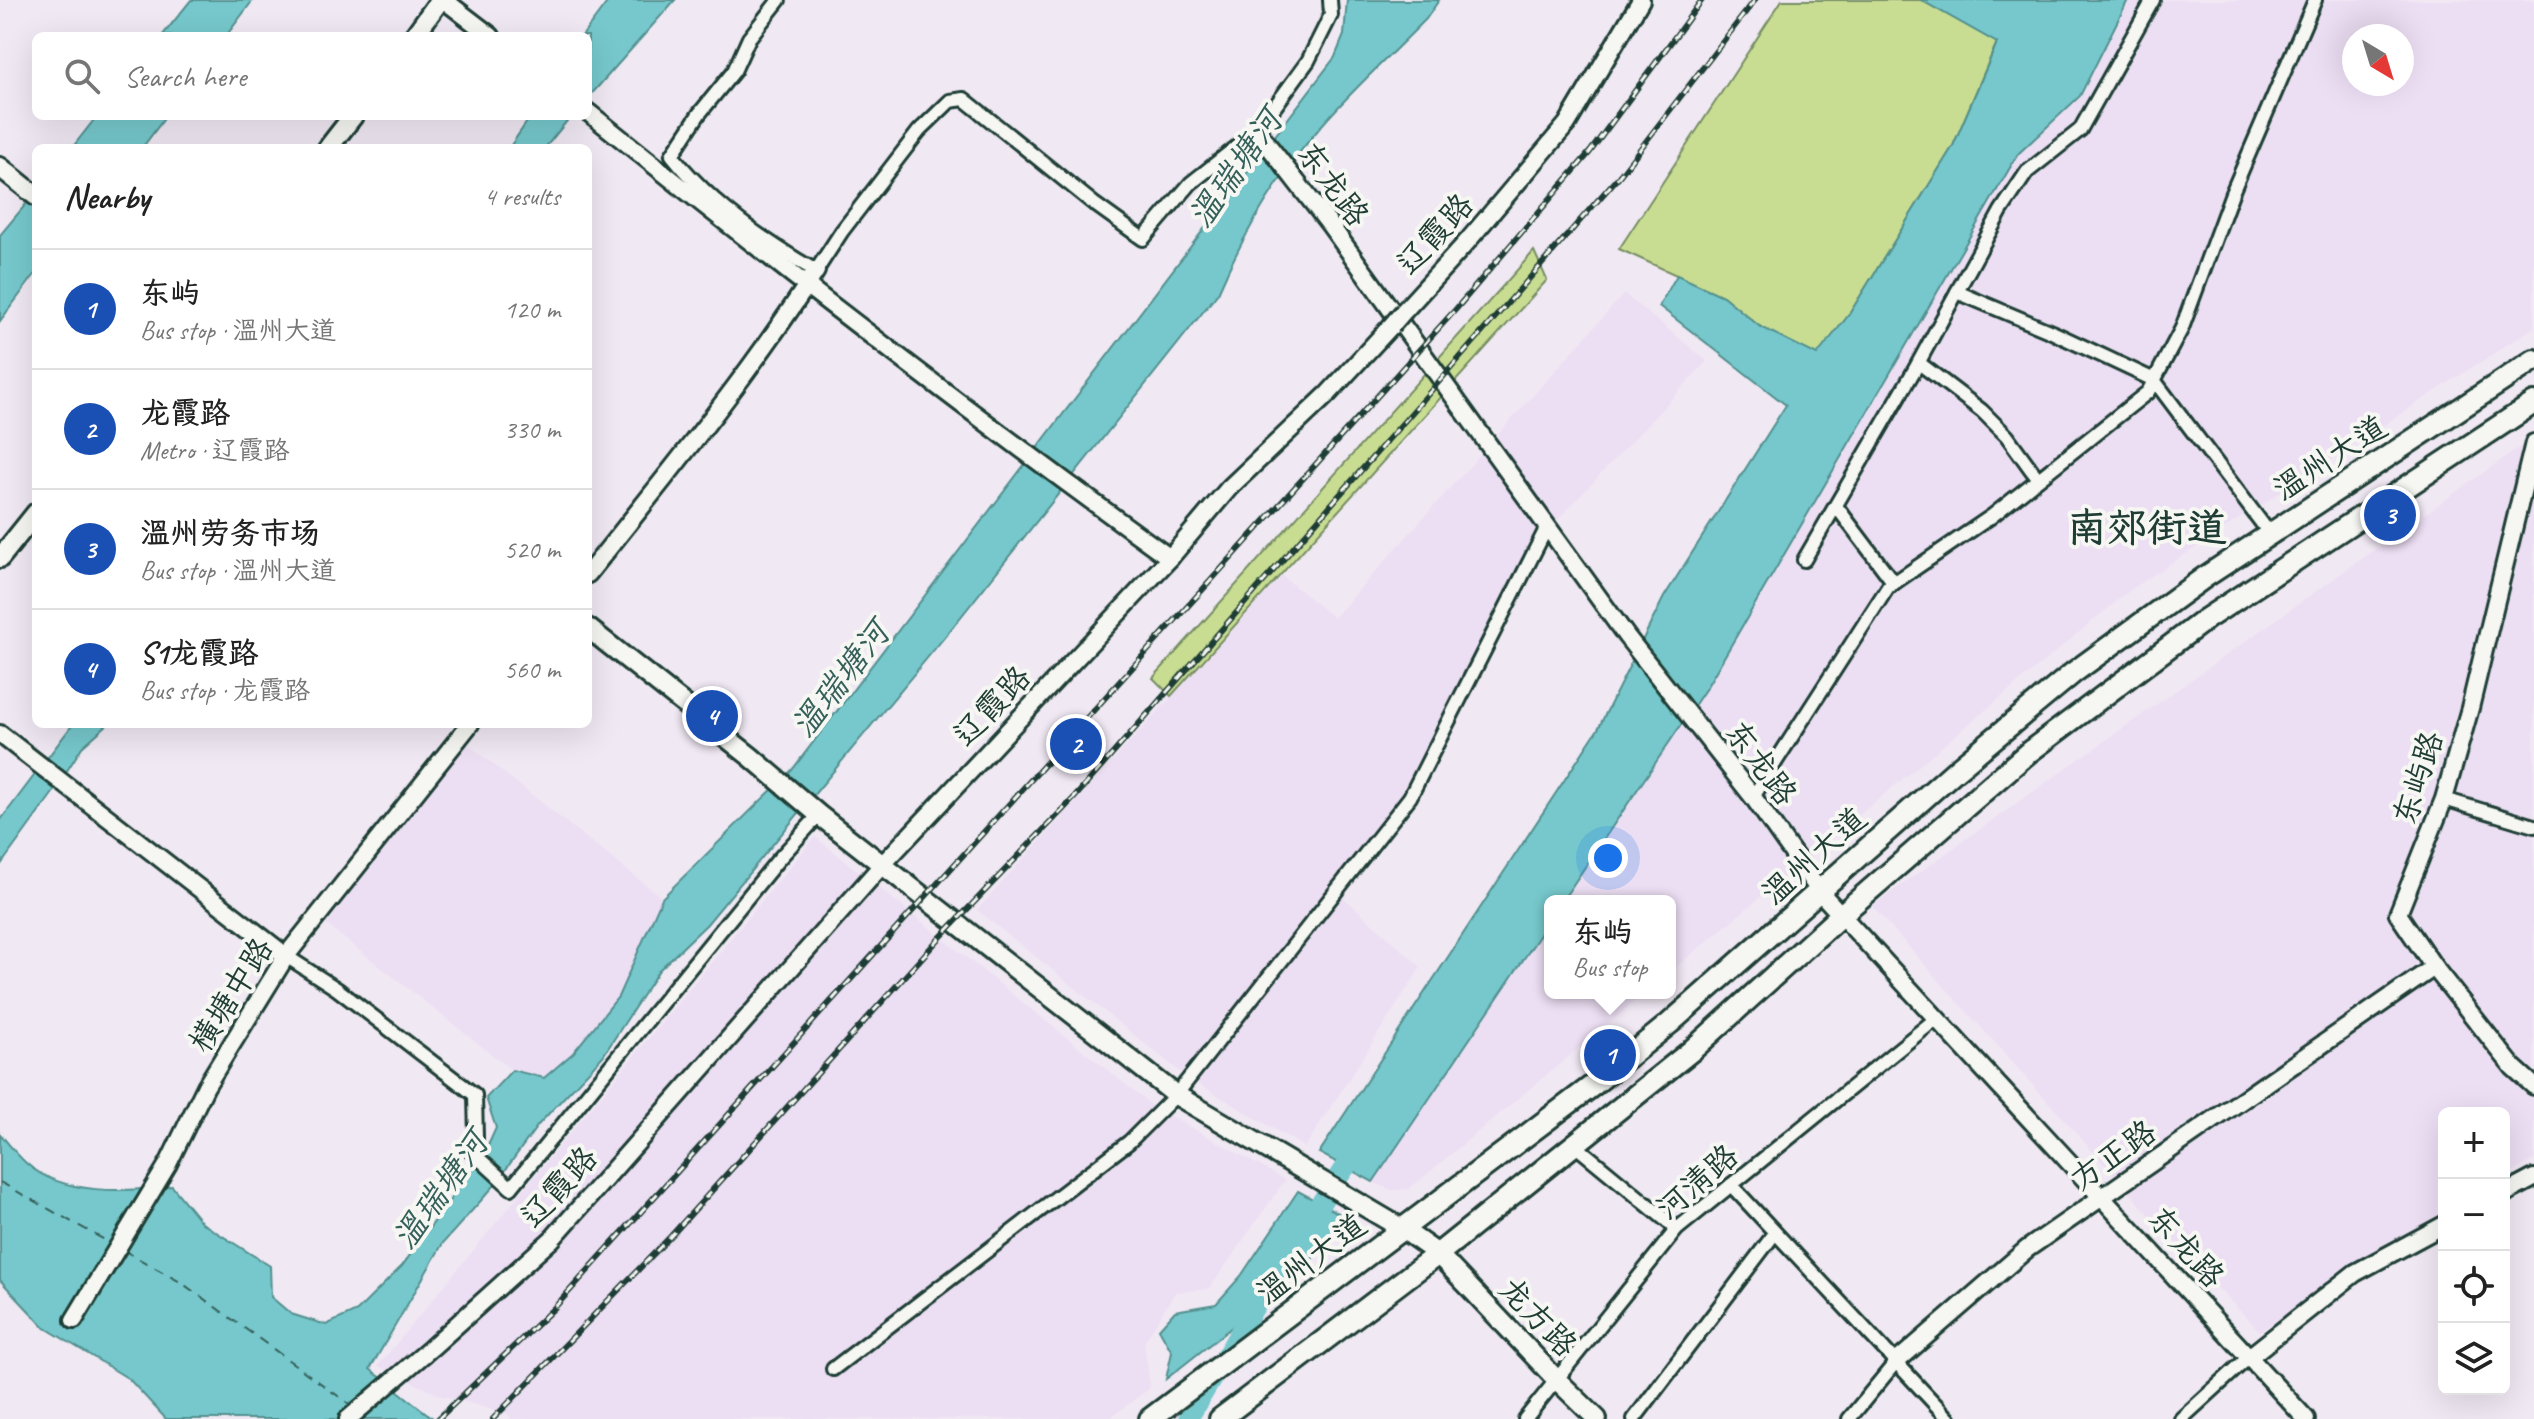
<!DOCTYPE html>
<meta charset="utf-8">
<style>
body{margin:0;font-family:Caveat,"LXGW WenKai TC",sans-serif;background:#f6f6f6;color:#222}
.controls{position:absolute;right:24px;bottom:24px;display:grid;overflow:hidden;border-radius:12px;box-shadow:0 8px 32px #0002}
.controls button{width:72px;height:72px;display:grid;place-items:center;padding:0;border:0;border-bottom:2px solid #e0e0e0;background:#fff;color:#222;font:40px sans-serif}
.compass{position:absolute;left:2342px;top:24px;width:72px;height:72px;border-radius:50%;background:#fff;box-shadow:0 8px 32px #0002;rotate:142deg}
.you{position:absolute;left:1608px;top:858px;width:28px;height:28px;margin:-20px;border:6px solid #fff;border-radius:50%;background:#1a73e8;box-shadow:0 0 0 12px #1a73e833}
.badge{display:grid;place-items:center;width:52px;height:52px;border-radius:50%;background:#1f3d34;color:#fff;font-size:26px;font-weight:700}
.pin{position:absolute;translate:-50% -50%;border:4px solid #fff;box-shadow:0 2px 8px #0006}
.popup{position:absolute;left:1544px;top:895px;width:132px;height:104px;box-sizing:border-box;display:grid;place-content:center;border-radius:12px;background:#fff;filter:drop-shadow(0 2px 6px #0005);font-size:26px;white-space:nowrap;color:#767676}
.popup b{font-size:30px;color:#222}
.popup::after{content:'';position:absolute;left:50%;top:100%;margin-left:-16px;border:16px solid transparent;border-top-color:#fff}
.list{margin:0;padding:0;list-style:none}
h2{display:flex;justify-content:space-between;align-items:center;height:104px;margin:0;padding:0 32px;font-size:34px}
h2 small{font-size:26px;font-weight:400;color:#767676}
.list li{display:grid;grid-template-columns:52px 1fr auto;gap:24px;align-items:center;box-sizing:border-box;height:120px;padding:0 32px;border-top:2px solid #e0e0e0}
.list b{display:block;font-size:30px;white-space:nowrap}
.list p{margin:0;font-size:26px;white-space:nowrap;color:#767676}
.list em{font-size:26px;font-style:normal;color:#767676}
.icon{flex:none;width:44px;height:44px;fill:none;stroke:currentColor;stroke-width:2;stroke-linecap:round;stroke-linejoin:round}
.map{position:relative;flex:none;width:2534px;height:1419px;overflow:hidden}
.search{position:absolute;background:#fff;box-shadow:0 8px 32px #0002;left:32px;top:32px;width:560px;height:88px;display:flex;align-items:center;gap:20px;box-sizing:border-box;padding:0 28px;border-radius:12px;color:#767676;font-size:30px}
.panel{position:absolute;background:#fff;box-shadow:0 8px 32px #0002;left:32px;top:144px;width:560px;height:584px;border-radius:12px}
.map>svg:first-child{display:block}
.built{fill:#ecdef3;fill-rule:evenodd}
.green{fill:#c9dd92;stroke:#748d63;stroke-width:2}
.water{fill:#76c8cc;stroke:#53908f;stroke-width:2}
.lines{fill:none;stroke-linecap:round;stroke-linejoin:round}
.river{stroke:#76c8cc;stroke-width:20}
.ferry{stroke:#35605a;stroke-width:2;stroke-dasharray:10 8;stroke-linecap:butt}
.minor-casing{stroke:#1f3d34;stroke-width:18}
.tertiary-casing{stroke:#1f3d34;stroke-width:22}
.secondary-casing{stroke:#1f3d34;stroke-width:24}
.primary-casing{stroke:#1f3d34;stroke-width:26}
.minor{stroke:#f6f6f2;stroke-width:12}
.tertiary{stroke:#f6f6f2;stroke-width:16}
.secondary{stroke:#f6f6f2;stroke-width:18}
.primary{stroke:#f6f6f2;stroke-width:20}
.rail-casing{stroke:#1f3d34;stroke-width:6}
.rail{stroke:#f6f6f2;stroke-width:3;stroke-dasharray:9;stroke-linecap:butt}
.tertiary-bridge-casing{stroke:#1f3d34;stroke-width:22;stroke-linecap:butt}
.tertiary-bridge{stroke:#f6f6f2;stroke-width:16}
.labels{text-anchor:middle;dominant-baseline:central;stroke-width:8;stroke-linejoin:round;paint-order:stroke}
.street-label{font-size:32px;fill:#1f3d34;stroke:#f6f6f2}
.water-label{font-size:34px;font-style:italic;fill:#35605a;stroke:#f6f6f2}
.district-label{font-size:40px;font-weight:bold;fill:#1f3d34;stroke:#f6f6f2}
</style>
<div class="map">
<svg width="2534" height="1419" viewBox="0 0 2534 1419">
<rect width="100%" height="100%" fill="#f0e8f3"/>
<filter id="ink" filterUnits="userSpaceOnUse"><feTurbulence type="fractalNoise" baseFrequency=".0125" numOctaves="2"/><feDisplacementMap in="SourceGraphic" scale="16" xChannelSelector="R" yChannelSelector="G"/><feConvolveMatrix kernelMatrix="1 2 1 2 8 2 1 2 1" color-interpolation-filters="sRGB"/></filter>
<g filter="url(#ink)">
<!-- built -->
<g class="built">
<path d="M 2129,0 L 2534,0 L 2534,327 L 2130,590 L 1670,972 L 1670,901 L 1562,901 L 1706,688 L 2018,154 L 2080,96 ZM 2354,36 L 2402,36 L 2402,84 L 2354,84 Z"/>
<polygon points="1624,294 1707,361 1546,532 1428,778 1343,897 1421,967 1305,1147 1187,1077 977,910 1282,576 1334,618"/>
<polygon points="2534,437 2534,1159 2504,1178 2504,1113 2444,1113 2444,1215 2260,1331 2195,1265 1872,906"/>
<polygon points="467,744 662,898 618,997 573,1053 544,1078 512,1070 326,924"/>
<polygon points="815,837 1151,1105 1285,1180 1209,1289 1175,1292 1144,1342 1150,1388 1108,1419 511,1419 509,1414 440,1395 378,1366"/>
<polygon points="1550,920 1550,993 1645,993 1409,1189 1392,1190 1373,1182"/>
</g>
<!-- green -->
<g class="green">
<polygon points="1782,0 1921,0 1997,42 1953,146 1848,316 1817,356 1759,326 1723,296 1619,249"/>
<polygon points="1534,251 1547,280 1171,696 1153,678"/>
</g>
<!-- water -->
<g class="water">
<polygon points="191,0 253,0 226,36 162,36"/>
<polygon points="609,0 675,0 588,98 588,36 582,36"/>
<path d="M 1347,0 L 1439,0 L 1426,19 C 1392,54 1354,88 1322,125 C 1279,175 1244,232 1218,293 L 952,628 L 707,924 L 659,970 L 603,1056 L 538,1125 L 493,1187 L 443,1243 L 370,1369 L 434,1419 L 166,1419 L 129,1379 L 44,1327 L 0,1280 L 0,1134 C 8,1143 16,1154 26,1163 C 62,1196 127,1192 172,1186 L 202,1223 L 270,1266 L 271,1297 L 291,1314 L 326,1325 L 357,1311 L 402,1266 L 486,1150 L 496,1128 L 486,1098 L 512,1070 L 544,1078 L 573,1053 L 618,997 L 662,898 L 792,770 L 1335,57 L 1344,35 Z"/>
<polygon points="1921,0 2128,0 2080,96 2018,154 1706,688 1562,901 1550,901 1550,920 1373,1182 1319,1153 1598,729 1664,597 1786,405 1659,306 1677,275 1723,296 1759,326 1817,355 1848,316 1953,146 1997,43"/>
<polygon points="97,116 166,116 142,148 72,148"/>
<polygon points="531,116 571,116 545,148 509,148"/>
<polygon points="36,192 36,273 0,321 0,235"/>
<polygon points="73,724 108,724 82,747 55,790 0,866 0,821"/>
<polygon points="1298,1191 1344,1216 1303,1271 1166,1379 1172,1352 1159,1329 1175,1311 1216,1304 1241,1276"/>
</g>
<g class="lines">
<!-- river -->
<g class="river">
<polyline points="1306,1224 1361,1145"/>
<polyline points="1188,1419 1266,1288"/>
</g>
<!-- ferry -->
<g class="ferry">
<polyline points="0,1182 110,1243"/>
<polyline points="123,1250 182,1283 352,1406"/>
</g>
<defs>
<g id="minor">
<path d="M 779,0 L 749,38 L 734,71 L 699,114 L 672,155 C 710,203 763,241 816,271 L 842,231 L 919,131 L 950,101 L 964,99 L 1093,203 L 1143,239 L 1191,183 L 1257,131 L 1308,61 L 1331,15 L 1330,0"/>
<polyline points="1957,292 2054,333 2154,380 2270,534"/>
<polyline points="1919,363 1982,411 2007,436 2038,479"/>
<polyline points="1836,506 1894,583"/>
<polyline points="1804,560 1915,369 2001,211 2027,172 2080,130 2153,0"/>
<polyline points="1753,797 1888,587 1992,516 2148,392 2182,328 2232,193 2315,0"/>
<polyline points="2444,799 2534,826"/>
<polyline points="286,956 337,989 475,1095 476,1138 472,1152 511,1188 777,861 819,815"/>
<polyline points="1576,1146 1677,1229"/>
<polyline points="1731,1185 1949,1419"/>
<polyline points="833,1369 1129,1142 1176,1095 1410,797 1547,527"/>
<polyline points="1525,1419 1677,1229 1937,1018"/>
<polyline points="1634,1419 1775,1233"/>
<polyline points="1849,1419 1895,1363"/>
<polyline points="2181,1419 2249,1357"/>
</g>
<g id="tertiary">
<polyline points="444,0 491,36"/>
<path d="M 588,112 C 778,266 972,415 1170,558"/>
<polyline points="1257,131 1330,225 1627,637 1753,797 1820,892 2306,1419"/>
<polyline points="1404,311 1466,243 1567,124 1641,0"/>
<polyline points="2534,443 2470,708 2444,799 2398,914 2434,967 2513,1067 2534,1086"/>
<path d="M 588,574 C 667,475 747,378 816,271"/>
<polyline points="0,734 286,956"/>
<polyline points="2504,1194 2534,1178"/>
<polyline points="74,1320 168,1164 206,1086 286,956 470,724"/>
<polyline points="2249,1357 2355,1273 2444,1225"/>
<polyline points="1895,1363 2027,1249 2434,967"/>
<polyline points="348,1419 431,1348 552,1239 882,865 1170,558 1229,488 1328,394 1391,326"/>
</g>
<g id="secondary">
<polyline points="414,36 440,0"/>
<polyline points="328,148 353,116"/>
<polyline points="0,167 36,196"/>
<polyline points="0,558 36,513"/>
<polyline points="588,628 751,757 819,815 1176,1095 1401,1228 1438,1254 1556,1379 1597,1419"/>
</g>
<g id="primary">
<polyline points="1150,1419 1596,1083 1670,1023 1956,770 2073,673 2205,577 2534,360"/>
<polyline points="1220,1419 1438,1254 1691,1051 1841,915 2029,752 2206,619 2534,403"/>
</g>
</defs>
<!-- minor casing -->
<use href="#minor" class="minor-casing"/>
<!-- tertiary casing -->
<use href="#tertiary" class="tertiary-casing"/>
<!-- secondary casing -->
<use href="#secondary" class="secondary-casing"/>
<!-- primary casing -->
<use href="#primary" class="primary-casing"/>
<!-- minor -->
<use href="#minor" class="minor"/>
<!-- tertiary -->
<use href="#tertiary" class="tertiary"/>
<!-- secondary -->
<use href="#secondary" class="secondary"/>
<!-- primary -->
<use href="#primary" class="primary"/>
<defs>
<g id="rail">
<polyline points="438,1419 555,1307 1456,309 1590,152 1702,0"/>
<polyline points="493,1419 670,1237 935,943 1074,798 1620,175 1755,0"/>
</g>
</defs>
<!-- rail casing -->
<use href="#rail" class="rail-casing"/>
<!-- rail -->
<use href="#rail" class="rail"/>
<defs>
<polyline id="tertiary-bridge" points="1391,326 1404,311"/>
</defs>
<!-- tertiary-bridge casing -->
<use href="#tertiary-bridge" class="tertiary-bridge-casing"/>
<!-- tertiary-bridge -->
<use href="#tertiary-bridge" class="tertiary-bridge"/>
</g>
</g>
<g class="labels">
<!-- street labels -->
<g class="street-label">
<text transform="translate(1333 184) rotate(53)">东龙路</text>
<text transform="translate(1435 234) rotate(-48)">辽霞路</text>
<text transform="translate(2330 458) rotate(-33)">温州大道</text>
<text transform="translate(992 706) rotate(-47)">辽霞路</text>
<text transform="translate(1761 763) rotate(53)">东龙路</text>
<text transform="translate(2418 778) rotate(-72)">东屿路</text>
<text transform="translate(1814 856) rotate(-42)">温州大道</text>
<text transform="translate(231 995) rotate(-58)">横塘中路</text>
<text transform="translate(2113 1155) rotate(-35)">方正路</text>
<text transform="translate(1697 1182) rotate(-41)">河清路</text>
<text transform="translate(559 1187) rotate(-48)">辽霞路</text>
<text transform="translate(2186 1247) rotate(48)">东龙路</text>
<text transform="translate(1311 1259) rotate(-37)">温州大道</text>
<text transform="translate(1538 1317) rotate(46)">龙方路</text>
</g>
<!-- water labels -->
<g class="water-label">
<text transform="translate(1235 168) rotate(-55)">温瑞塘河</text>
<text transform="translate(840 679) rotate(-52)">温瑞塘河</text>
<text transform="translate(440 1190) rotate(-54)">温瑞塘河</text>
</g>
<!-- district labels -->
<g class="district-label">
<text x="2147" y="528">南郊街道</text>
</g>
</g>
</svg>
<div class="controls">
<button>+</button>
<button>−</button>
<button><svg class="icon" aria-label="locate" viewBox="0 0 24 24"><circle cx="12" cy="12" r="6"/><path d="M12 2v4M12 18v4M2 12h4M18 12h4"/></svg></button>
<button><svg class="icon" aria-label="layers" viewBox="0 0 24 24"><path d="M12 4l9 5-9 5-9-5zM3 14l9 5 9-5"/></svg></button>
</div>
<svg class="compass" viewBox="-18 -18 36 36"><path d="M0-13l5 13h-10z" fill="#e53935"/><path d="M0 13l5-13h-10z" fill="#767676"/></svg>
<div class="you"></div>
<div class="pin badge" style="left:1610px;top:1055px;background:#1a4fb4">1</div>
<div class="popup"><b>东屿</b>Bus stop</div>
<div class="pin badge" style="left:1076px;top:744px;background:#1a4fb4">2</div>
<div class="pin badge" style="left:2390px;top:515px;background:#1a4fb4">3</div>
<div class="pin badge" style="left:712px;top:716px;background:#1a4fb4">4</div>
<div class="search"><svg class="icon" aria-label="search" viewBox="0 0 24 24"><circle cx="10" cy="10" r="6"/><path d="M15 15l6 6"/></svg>Search here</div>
<section class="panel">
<h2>Nearby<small>4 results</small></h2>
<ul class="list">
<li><span class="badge" style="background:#1a4fb4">1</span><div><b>东屿</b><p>Bus stop · 温州大道</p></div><em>120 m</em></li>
<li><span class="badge" style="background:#1a4fb4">2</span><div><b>龙霞路</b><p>Metro · 辽霞路</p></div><em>330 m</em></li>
<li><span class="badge" style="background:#1a4fb4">3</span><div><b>温州劳务市场</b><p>Bus stop · 温州大道</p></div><em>520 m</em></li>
<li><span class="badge" style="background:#1a4fb4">4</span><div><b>S1龙霞路</b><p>Bus stop · 龙霞路</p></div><em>560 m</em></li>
</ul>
</section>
</div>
